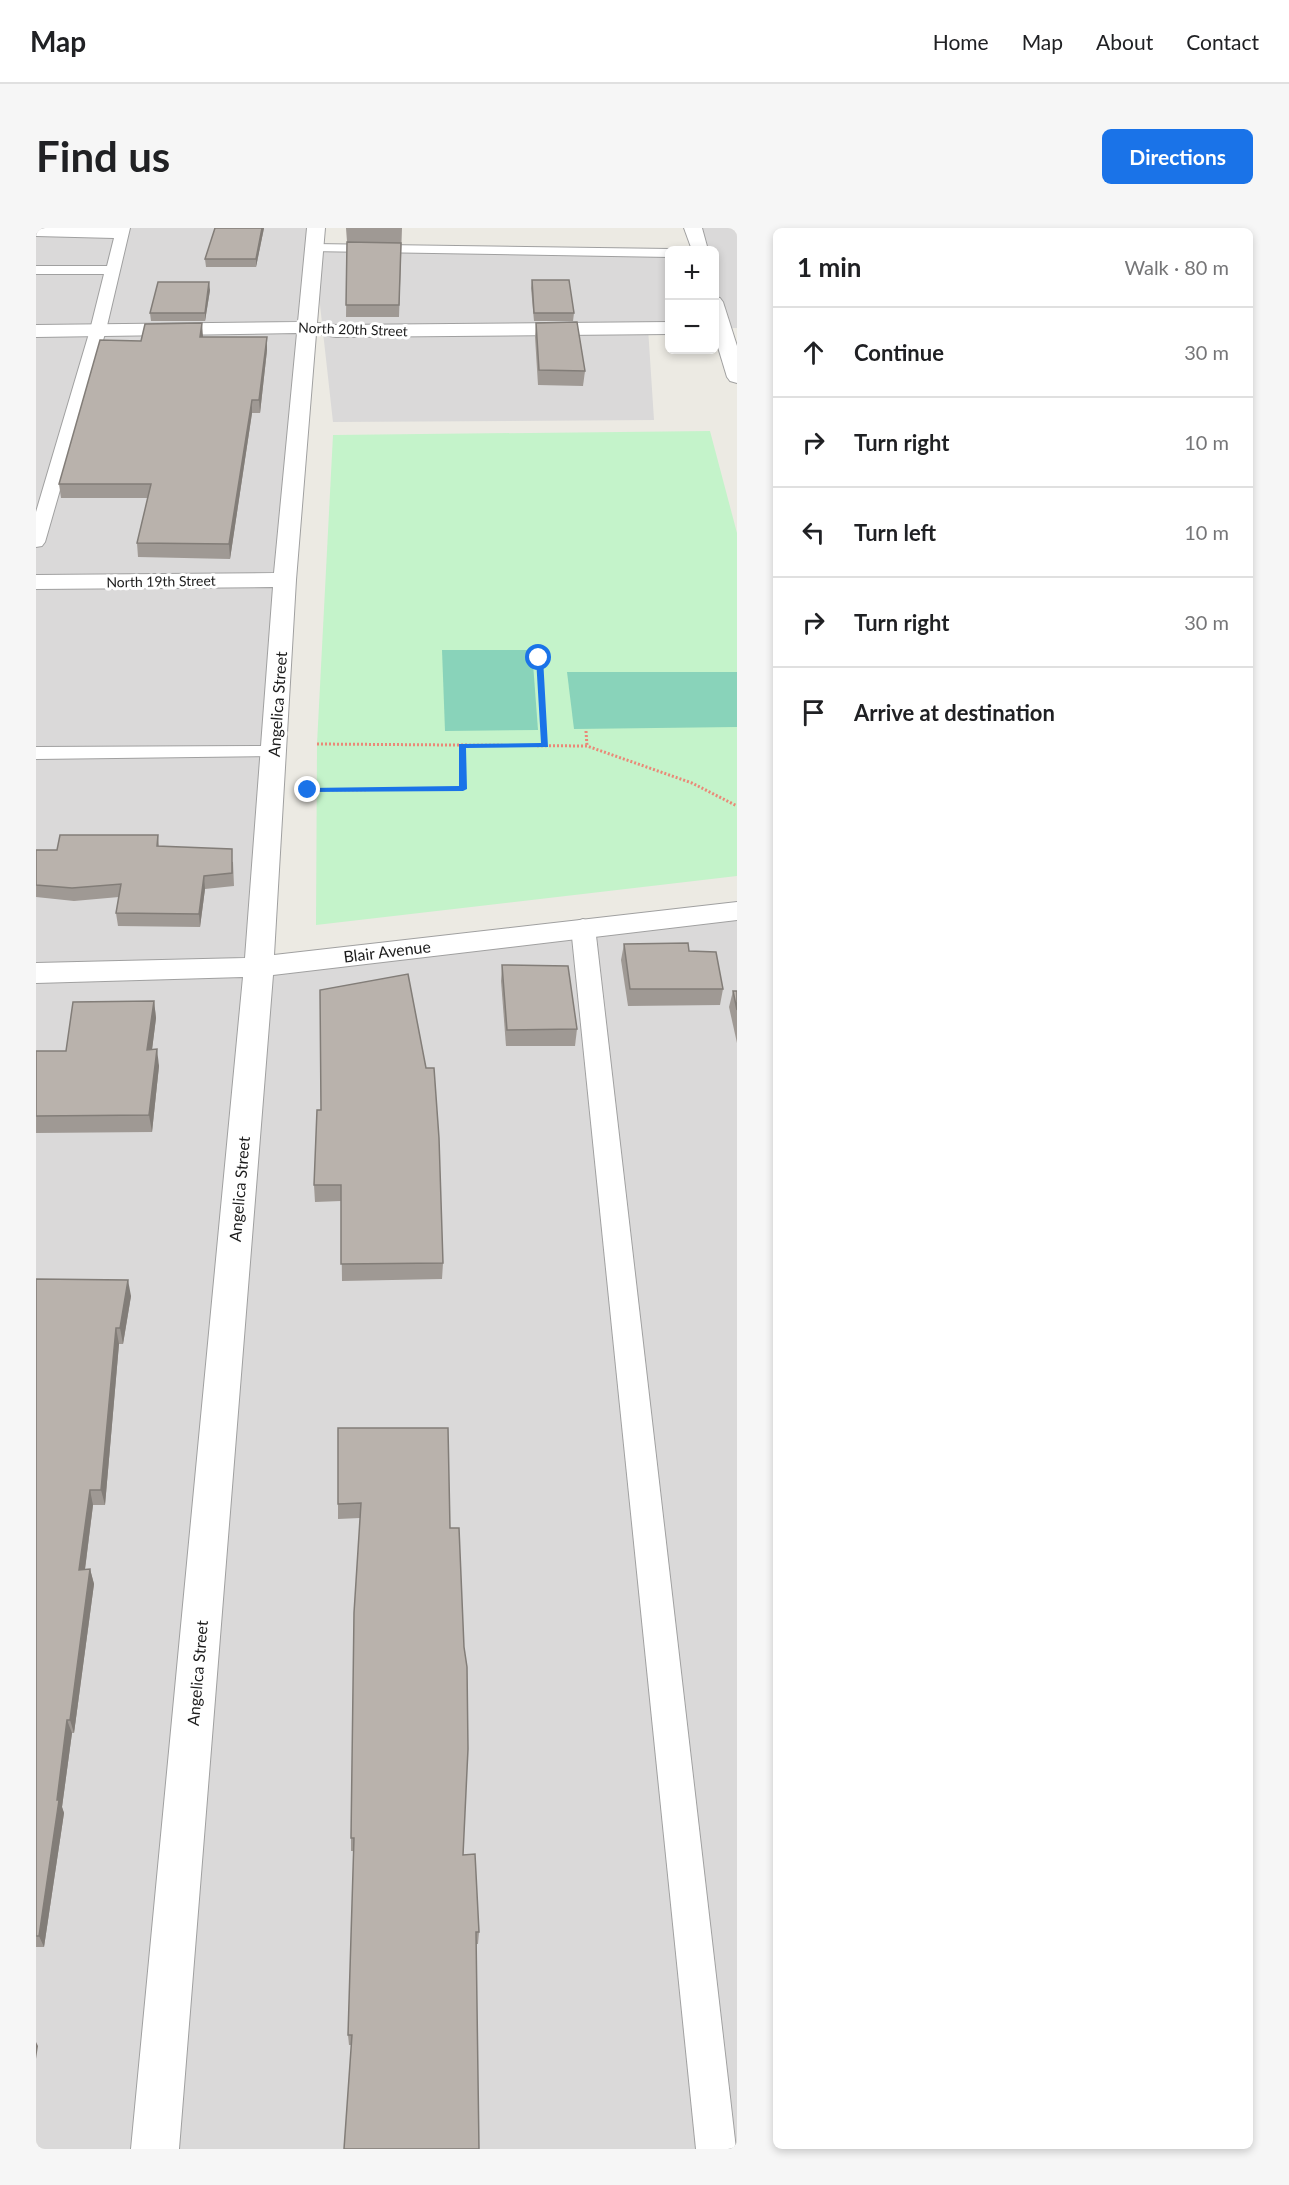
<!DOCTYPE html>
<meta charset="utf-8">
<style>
body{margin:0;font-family:Lato,sans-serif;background:#f6f6f6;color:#202124}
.controls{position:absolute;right:18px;top:18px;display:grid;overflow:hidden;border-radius:9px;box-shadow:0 3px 9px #0003}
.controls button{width:54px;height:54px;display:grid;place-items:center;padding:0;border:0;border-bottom:2px solid #e0e0e0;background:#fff;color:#202124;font:30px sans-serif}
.stop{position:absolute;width:18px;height:18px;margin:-14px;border:4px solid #1a73e8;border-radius:50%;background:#fff}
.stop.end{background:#1a73e8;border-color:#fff;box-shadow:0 2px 6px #0008}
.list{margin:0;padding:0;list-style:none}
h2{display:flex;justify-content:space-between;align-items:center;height:78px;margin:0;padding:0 24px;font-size:26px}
h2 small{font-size:20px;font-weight:400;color:#757577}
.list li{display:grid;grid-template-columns:39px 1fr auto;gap:18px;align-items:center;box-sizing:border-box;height:90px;padding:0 24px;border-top:2px solid #e0e0e0}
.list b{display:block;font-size:22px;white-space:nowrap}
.list em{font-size:20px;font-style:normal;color:#757577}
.icon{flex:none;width:33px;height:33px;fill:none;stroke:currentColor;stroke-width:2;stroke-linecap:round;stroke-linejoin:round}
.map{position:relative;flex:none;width:701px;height:1921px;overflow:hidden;border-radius:9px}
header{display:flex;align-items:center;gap:36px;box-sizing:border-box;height:84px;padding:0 30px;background:#fff;border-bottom:2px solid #e0e0e0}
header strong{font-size:28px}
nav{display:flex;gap:33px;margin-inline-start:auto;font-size:21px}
.intro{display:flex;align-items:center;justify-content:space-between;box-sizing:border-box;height:144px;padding:0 36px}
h1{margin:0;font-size:42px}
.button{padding:15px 27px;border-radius:9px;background:#1a73e8;color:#fff;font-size:21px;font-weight:700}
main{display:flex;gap:36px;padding:0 36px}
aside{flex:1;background:#fff;border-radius:9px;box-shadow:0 3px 9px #0003}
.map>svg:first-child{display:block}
.residential{fill:#dad9d9}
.park{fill:#c4f3ca}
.pitch{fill:#89d3ba}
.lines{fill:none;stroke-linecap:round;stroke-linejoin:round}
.lane-casing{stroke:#a0a0a0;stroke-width:2}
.street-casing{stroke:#a0a0a0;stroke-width:2}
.path{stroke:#ea8877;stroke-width:3;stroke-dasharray:2 2;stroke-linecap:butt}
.lane{fill:#fff;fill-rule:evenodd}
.street{fill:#fff;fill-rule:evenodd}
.wall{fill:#9f9994}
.shaded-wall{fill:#827d78}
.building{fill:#b9b2ac;stroke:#827d78;stroke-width:1.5}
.route{fill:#1a73e8}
.labels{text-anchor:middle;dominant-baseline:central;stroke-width:6;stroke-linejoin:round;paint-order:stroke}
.far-street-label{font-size:14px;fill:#1c1c1c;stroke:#fff}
.street-label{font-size:16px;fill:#1c1c1c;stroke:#fff}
</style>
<header>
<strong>Map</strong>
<nav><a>Home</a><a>Map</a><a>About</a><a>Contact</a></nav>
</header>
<div class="intro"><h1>Find us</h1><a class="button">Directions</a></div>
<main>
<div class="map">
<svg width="701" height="1921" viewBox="0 0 701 1921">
<rect width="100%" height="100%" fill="#eceae3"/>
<!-- residential -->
<g class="residential">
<polygon points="0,0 280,0 278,20 633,25 633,100 612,100 618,192 297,194 278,23 223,738 701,684 701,1921 0,1921"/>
<polygon points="657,0 701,0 701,100 679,100 678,22 664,22"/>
</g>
<!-- park -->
<polygon class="park" points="674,203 701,305 701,648 280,697 281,516 297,207"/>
<!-- pitch -->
<g class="pitch">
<polygon points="406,422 496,422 502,502 409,503"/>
<polygon points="531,444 701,444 701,499 538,501"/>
</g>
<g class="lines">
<defs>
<g id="lane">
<polygon points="0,0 94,0 70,102 9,314 6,318 0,319 0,284 54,102 68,46 0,46 0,38 71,38 78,10 0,8"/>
<polygon points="278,16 634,21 639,22 634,22 634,29 273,23 271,20"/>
<polygon points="237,518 244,520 248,524 244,528 0,531 0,519"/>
<polygon points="547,691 555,694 559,699 700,1921 660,1921 535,699 539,694"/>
</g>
<g id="street">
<polygon points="271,0 289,0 281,95 300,97 634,94 634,106 300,109 280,106 260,352 238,727 701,674 701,692 237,747 143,1921 95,1921 207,749 0,755 0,735 209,730 237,359 0,361 0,347 238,345 261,105 0,109 0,97 262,94"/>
<polygon points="648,0 666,0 672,22 656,22"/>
<polygon points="678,69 684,70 687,74 701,118 701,155 694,153 691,149 678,106"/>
</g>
</defs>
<!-- lane casing -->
<use href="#lane" class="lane-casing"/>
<!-- street casing -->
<use href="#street" class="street-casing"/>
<!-- path -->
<g class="path">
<polyline points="503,430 509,518"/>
<polyline points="550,503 551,518"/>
<polyline points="281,516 551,518 656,555 701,578"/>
<polyline points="272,562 427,561 426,518"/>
</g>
<!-- lane -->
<use href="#lane" class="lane"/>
<!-- street -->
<use href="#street" class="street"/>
</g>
<!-- wall -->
<g class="wall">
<polygon points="228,0 220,39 170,39 169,31"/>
<polygon points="310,0 366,0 363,89 310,89 311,14"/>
<polygon points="496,52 538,85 537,93 498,93 495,60"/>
<polygon points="174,62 169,93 115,93 114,85"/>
<polygon points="500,95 549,143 547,158 502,157 499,109"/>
<polygon points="167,109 231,122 224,185 216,185 194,331 102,329 101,315 112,270 25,270 23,256 105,113"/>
<polygon points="122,607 123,618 197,634 198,658 169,661 164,699 82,698 80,685 83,669 38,673 0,669 0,622 21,622"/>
<polygon points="588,716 653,723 687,761 684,777 592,778 585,732"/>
<polygon points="466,737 541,801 539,818 470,818 465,753"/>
<polygon points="697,763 701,763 701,815 693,779"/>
<polygon points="118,773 120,790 116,821 123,838 116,904 0,905 0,823 30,823"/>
<polygon points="281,882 407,1035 406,1051 306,1053 305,973 279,974 278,957"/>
<polygon points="0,1051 95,1068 87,1116 83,1116 69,1277 57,1277 49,1342 54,1341 58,1356 38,1505 36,1505 26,1579 28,1585 8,1719 0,1719"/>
<polygon points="302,1200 414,1300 427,1627 443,1704 442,1716 440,1716 315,1817 313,1817 312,1807 318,1623 315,1623 315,1610 324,1290 302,1291"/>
</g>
<!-- shaded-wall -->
<g class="shaded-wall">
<polygon points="226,0 228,0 220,39 220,31"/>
<polygon points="173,54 174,62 169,93 169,85"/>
<polygon points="166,95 167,109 164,109"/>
<polygon points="231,109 231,122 224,185 223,172"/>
<polygon points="216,172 216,185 194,331 193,316"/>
<polygon points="168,648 169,661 164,699 163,686"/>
<polygon points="118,773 120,790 114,838 111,822"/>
<polygon points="121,821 123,838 116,904 113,887"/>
<polygon points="92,1052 95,1068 87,1116 84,1100"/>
<polygon points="80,1100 83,1116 69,1277 65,1262"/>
<polygon points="54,1262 57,1277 47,1356 43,1342"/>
<polygon points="54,1341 58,1356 38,1505 34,1492"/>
<polygon points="31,1492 36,1505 26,1579 28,1585 8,1719 3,1708"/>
<polygon points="0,1814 2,1818 0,1831"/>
</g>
<!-- building -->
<g class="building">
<polygon points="179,0 226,0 220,31 169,31"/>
<polygon points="311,14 365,15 363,77 310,77"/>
<polygon points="496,52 533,52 538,85 498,85"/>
<polygon points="122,54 173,54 169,85 114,85"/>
<polygon points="541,94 549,143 503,142 500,95"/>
<polygon points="166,95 164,109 231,109 223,172 216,172 193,316 101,315 115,256 23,256 64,112 105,113 109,96"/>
<polygon points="24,607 122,607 121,618 196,621 196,645 168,648 163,686 80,685 85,656 36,660 0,657 0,622 21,622"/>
<polygon points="652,715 653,723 680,724 687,761 594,761 588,716"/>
<polygon points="466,737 532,738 541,801 471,802"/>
<polygon points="372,746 390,840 398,840 403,910 407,1035 305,1036 305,957 278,957 281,882 285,882 284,762"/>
<polygon points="697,763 701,763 701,782"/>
<polygon points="118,773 111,822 121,821 113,887 0,888 0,823 30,823 37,774"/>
<polygon points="0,1051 92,1052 84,1100 80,1100 65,1262 54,1262 43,1342 54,1341 34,1492 31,1492 21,1572 23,1572 3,1708 0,1708"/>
<polygon points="302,1200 412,1200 414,1300 423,1300 428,1419 431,1439 432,1521 427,1627 439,1626 443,1704 440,1704 443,1921 308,1921 316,1807 312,1807 318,1610 315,1610 318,1385 325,1275 302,1276"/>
</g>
<!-- route -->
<polygon class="route" points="503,428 507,430 512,519 430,520 431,561 427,563 272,564 268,562 272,560 423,558 423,516 505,515 500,430"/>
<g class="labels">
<!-- far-street labels -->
<g class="far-street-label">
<text transform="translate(317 101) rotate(2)">North 20th Street</text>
<text transform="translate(125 353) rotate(-1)">North 19th Street</text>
</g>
<!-- street labels -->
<g class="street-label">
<text transform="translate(241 476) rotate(-86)">Angelica Street</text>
<text transform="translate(351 723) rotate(-7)">Blair Avenue</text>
<text transform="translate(203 961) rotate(-85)">Angelica Street</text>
<text transform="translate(161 1445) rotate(-85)">Angelica Street</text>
</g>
</g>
</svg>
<div class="controls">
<button>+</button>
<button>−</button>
</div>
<div class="stop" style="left:503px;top:430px"></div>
<div class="stop end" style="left:272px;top:562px"></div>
</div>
<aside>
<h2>1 min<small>Walk · 80 m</small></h2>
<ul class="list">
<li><svg class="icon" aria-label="ahead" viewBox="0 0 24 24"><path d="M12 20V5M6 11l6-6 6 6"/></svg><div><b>Continue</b></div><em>30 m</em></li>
<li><svg class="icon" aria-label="right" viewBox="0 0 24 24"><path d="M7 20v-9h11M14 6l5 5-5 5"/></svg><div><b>Turn right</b></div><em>10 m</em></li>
<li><svg class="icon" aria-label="left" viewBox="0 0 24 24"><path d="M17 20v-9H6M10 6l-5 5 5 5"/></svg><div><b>Turn left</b></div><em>10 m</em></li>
<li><svg class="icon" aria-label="right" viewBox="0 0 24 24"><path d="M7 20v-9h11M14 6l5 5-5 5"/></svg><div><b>Turn right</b></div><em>30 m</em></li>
<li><svg class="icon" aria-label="arrive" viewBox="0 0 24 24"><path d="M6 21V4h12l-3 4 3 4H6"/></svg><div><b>Arrive at destination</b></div></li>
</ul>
</aside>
</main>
